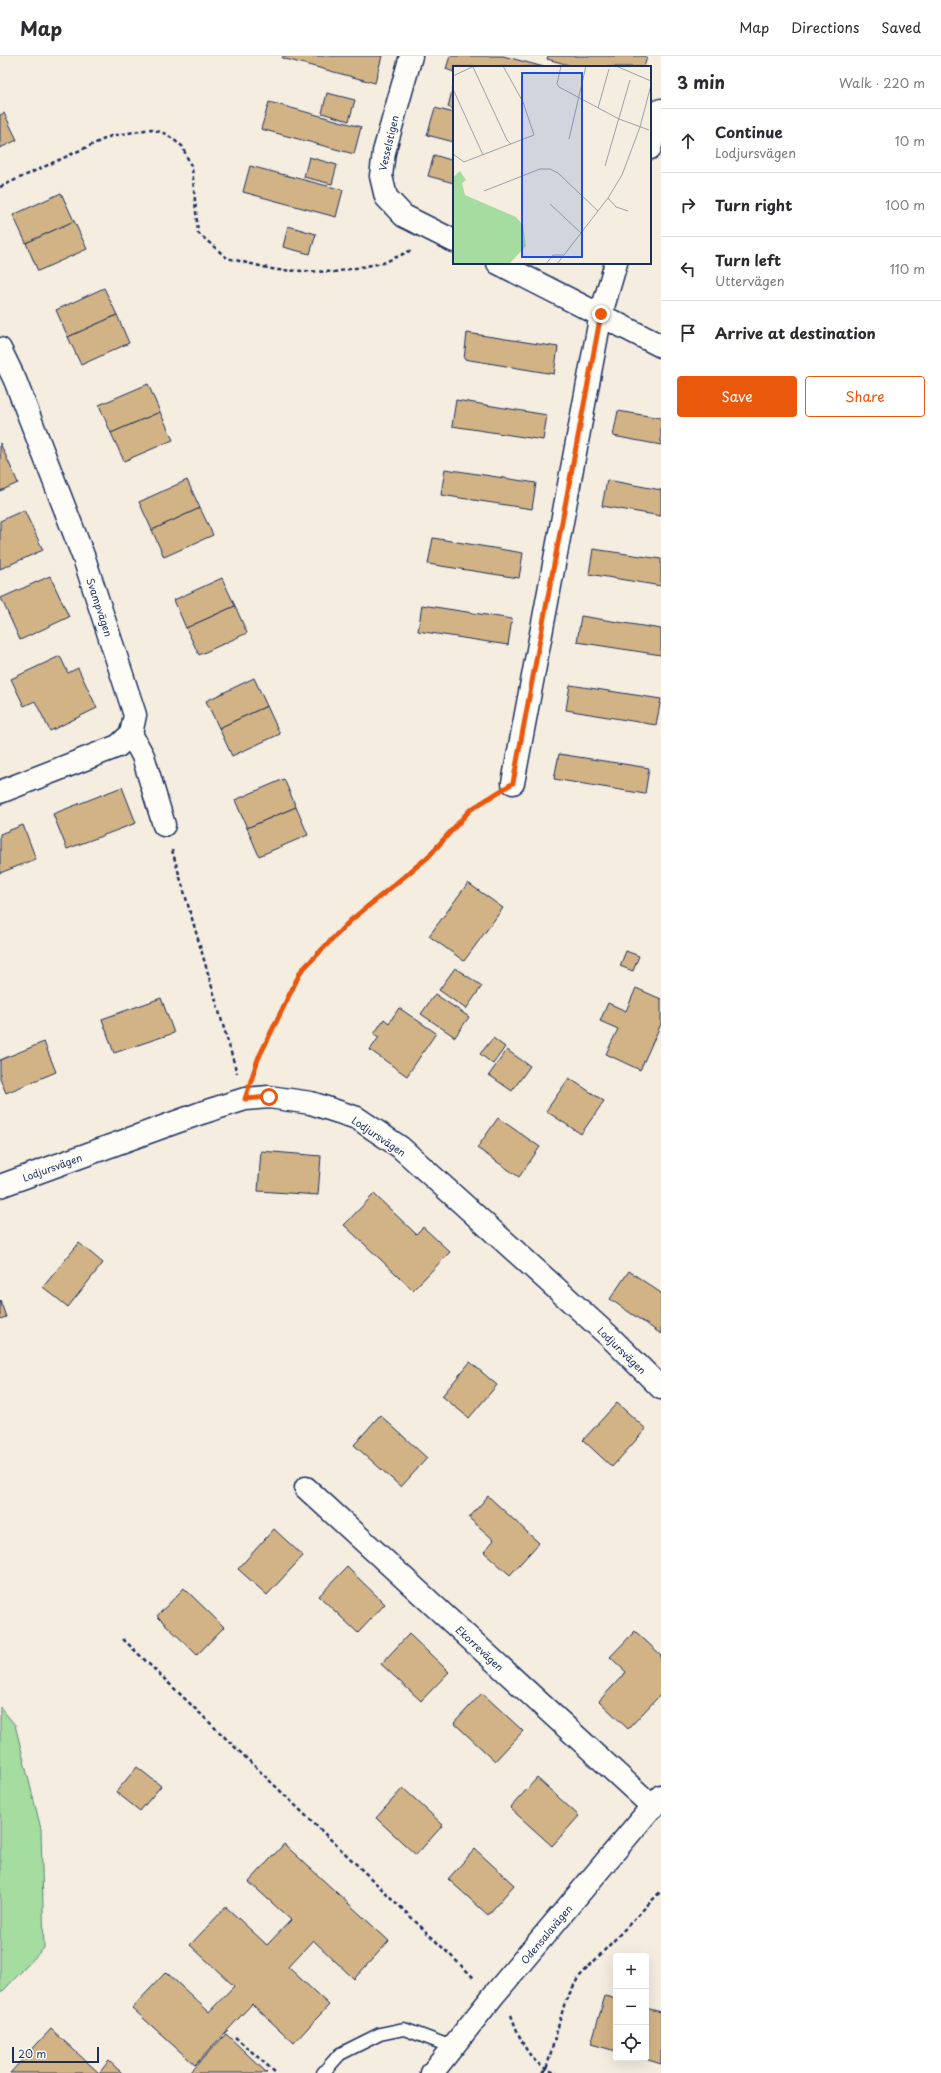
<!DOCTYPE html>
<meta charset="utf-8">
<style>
body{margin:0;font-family:"Playpen Sans",sans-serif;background:#f2f2f3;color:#2b2b33}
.controls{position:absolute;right:12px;bottom:12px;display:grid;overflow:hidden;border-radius:4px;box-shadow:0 4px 16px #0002}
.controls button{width:36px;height:36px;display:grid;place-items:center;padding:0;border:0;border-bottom:1px solid #e1e1e2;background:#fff;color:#2b2b33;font:20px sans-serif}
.scale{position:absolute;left:12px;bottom:10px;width:87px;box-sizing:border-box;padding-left:4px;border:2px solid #1b2f5e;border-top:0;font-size:11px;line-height:14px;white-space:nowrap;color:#1b2f5e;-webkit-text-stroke:3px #fdfcf7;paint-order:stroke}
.stop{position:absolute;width:12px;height:12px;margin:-9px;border:3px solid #ea580c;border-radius:50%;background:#fff}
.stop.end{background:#ea580c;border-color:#fff;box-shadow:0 1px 4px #0008}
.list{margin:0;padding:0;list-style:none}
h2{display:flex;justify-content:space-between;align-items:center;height:52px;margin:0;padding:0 16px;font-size:17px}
h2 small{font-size:13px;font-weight:400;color:#7c7c81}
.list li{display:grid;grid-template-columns:26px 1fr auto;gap:12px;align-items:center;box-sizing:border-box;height:64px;padding:0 16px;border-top:1px solid #e1e1e2}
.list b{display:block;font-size:15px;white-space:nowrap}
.list p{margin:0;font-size:13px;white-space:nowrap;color:#7c7c81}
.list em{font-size:13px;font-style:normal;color:#7c7c81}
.actions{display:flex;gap:8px;padding:12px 16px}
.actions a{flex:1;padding:9px 0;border:1px solid #ea580c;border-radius:4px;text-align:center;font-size:14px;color:#ea580c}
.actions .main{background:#ea580c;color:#fff}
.icon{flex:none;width:22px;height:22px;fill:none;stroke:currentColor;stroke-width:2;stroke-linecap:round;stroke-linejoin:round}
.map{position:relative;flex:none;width:661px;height:2017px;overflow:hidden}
header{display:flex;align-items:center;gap:24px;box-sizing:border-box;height:56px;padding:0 20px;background:#fff;border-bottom:1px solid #e1e1e2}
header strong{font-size:19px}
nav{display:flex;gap:22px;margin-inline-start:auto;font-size:14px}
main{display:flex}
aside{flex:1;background:#fff}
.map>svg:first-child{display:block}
.green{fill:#a5dc9f;stroke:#60867e}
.building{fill:#d2b386;stroke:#1b2f5e}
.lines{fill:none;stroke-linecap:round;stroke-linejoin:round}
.lane-casing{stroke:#1b2f5e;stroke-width:15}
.street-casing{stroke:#1b2f5e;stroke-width:25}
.path{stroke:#1b2f5e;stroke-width:2.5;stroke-dasharray:4 3;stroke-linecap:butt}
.lane{stroke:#fdfcf7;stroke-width:12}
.street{stroke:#fdfcf7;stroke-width:22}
.route{stroke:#ea580c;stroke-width:5}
.labels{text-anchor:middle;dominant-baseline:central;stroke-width:3;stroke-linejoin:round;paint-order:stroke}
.street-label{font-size:10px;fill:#1b2f5e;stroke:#fdfcf7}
.inset-road{fill:none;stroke:#9da1ac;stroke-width:1}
.view{fill:#1d4ed8;fill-opacity:0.15;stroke:#1d4ed8;stroke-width:2}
.inset-edge{fill:none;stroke:#1b2f5e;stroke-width:2}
</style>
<header>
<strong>Map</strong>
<nav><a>Map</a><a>Directions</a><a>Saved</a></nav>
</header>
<main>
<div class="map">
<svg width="661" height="2017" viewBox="0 0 661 2017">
<rect width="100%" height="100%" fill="#f4ede0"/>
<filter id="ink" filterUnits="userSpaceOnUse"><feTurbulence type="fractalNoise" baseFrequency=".025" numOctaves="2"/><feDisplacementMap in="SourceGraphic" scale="8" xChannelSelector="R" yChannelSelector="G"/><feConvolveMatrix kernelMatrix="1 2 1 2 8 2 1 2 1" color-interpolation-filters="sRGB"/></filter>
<g filter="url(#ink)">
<!-- green -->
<polygon class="green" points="0,1651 15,1669 41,1773 44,1892 0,1938"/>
<!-- building -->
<g class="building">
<polygon points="283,0 382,0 375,27 282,2"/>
<polygon points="450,0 503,0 544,11 454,11 454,16 446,13"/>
<polygon points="548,0 643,0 647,1 644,11 576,11 547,3"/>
<polygon points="453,31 454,31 454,53 448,51"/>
<polygon points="327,37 355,44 349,65 322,57"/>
<polygon points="269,46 361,71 354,98 261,73"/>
<polygon points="435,52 454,57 454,86 427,79"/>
<polygon points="4,57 17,84 0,92 0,59"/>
<polygon points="434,99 454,105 454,127 428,120"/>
<polygon points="309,101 337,109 332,128 304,121"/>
<polygon points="250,110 343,134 336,161 243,136"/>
<polygon points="61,137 74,165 26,187 13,159"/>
<polygon points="74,165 87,193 38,215 26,187"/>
<polygon points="288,170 316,178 310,198 283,191"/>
<polygon points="104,232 117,259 68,281 56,254"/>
<polygon points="117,259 129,287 81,309 68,281"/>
<polygon points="467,277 558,291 554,318 464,303"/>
<polygon points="148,328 160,356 111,377 99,349"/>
<polygon points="456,344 547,359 543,384 452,370"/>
<polygon points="618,355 661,362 661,389 613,380"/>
<polygon points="160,356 173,384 124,405 111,377"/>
<polygon points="0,387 18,427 0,435"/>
<polygon points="445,413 536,427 532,453 441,439"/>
<polygon points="187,424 200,452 152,474 139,446"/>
<polygon points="607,424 661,434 661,460 602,450"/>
<polygon points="200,452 213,479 164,501 152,474"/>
<polygon points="24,454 43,494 0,513 0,465"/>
<polygon points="433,482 523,497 519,522 428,508"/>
<polygon points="593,493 661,503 661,530 589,518"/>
<polygon points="50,520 69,561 20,584 1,542"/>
<polygon points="222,522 235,550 186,572 174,544"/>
<polygon points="422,549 512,563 508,589 418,575"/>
<polygon points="235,550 247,577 199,599 186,572"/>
<polygon points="581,560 661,573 661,599 577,586"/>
<polygon points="60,600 68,617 78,612 97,652 50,675 35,645 24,650 11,623"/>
<polygon points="254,622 267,650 219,672 206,645"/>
<polygon points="570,629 661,643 656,669 566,654"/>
<polygon points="267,650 280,678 232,700 219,672"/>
<polygon points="559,698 649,712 645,738 554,723"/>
<polygon points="284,723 296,751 247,772 235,744"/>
<polygon points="122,731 136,767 67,793 53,758"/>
<polygon points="296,751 308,779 259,800 247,772"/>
<polygon points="23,769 36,803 0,817 0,778"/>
<polygon points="468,827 503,852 464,905 429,880"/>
<polygon points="626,895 639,900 633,915 620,910"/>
<polygon points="455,912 482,930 466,953 439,934"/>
<polygon points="636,932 661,943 661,968 640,1014 606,998 618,973 600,965 608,947 626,955"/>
<polygon points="435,938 469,961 455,981 421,958"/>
<polygon points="161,942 174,977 114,997 102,963"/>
<polygon points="399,952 436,977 407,1020 370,994 379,981 374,978 384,963 389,967"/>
<polygon points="493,982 505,991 493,1008 480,998"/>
<polygon points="44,986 56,1016 6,1037 0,1022 0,1004"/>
<polygon points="507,994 530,1010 512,1035 489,1019"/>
<polygon points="569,1022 604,1045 581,1078 546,1055"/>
<polygon points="498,1062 540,1091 519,1121 477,1092"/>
<polygon points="261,1095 321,1100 318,1139 258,1135"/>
<polygon points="374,1138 416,1178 423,1171 450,1196 413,1234 344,1169"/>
<polygon points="79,1187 103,1207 68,1251 43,1231"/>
<polygon points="629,1215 661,1237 661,1278 610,1243"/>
<polygon points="0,1244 6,1261 0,1263"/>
<polygon points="470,1306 497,1329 469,1362 442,1340"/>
<polygon points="617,1347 646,1373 612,1411 583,1384"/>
<polygon points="380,1359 427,1402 401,1431 354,1389"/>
<polygon points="488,1440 539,1487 510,1519 484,1496 494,1484 469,1462"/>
<polygon points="274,1473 303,1500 267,1539 238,1513"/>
<polygon points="347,1511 385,1548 358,1577 319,1540"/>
<polygon points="184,1532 224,1571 197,1599 157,1560"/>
<polygon points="635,1575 661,1599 661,1638 628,1673 599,1645 626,1616 610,1601"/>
<polygon points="409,1578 449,1616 421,1645 381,1608"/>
<polygon points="482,1637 523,1675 495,1705 454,1667"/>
<polygon points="137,1711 161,1730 140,1755 116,1736"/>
<polygon points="537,1722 579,1760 552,1790 510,1752"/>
<polygon points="403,1732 443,1769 416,1799 376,1762"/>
<polygon points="284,1788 389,1885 354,1923 313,1884 288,1911 329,1949 294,1987 252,1948 195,2009 132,1952 166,1916 209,1956 234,1930 190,1889 226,1851 267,1889 291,1864 249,1826"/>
<polygon points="475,1793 514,1829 488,1859 448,1823"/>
<polygon points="605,1940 616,1943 616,1995 591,1988"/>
<polygon points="646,1952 661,1956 661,2008 642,2002 646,2002"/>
<polygon points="51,1973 99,2017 109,2005 122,2017 10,2017"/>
<polygon points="226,1978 267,2017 189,2017"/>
</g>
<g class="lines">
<defs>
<polyline id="lane" points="323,2017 340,1998 380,1978 404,1973 452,1991"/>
<g id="street">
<polyline points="411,0 384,96 381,120 386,141 404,160 454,185"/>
<polyline points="650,92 661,54"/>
<polyline points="498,207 661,290"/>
<polyline points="0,293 15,324 84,502 135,659 131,678 118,690 0,736"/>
<polyline points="131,678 143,700 164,769"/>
<polyline points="513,727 601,258 616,207"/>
<polyline points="0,1130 201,1057 245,1043 269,1041 311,1047 357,1062 400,1091 610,1281 661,1332"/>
<polyline points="306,1432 653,1751"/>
<polyline points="432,2017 493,1940 661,1740"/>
</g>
</defs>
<!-- lane casing -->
<use href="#lane" class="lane-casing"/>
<!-- street casing -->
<use href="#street" class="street-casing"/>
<!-- path -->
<g class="path">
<polyline points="0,131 111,80 151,73 166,78 182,90 192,112 198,177 227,202 276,214 334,216 383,207 412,194"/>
<polyline points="172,794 237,1017"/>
<polyline points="254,1016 258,1003 301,915 350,865 428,801 470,754 492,740"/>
<polyline points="123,1583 474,1922"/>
<path d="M 511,1959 C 520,1983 530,2011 557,2017"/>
<polyline points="235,1981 276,2017"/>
<polyline points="542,2017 546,2014 565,1946 578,1922 661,1835"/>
</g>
<!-- lane -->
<use href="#lane" class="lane"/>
<!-- street -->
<use href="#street" class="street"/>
</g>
</g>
<g class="lines" filter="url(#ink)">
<!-- route -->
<polyline class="route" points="269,1041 245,1043 258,1003 301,915 350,865 428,801 470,754 513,727 601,258"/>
</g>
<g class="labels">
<!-- street labels -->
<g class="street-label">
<text transform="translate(388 87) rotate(-77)">Vesselstigen</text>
<text transform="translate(100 551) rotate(72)">Svampvägen</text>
<text transform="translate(379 1080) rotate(34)">Lodjursvägen</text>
<text transform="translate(52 1111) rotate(-20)">Lodjursvägen</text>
<text transform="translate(622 1294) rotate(44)">Lodjursvägen</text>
<text transform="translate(480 1592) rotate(43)">Ekorrevägen</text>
<text transform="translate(546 1878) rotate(-50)">Odensalavägen</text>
</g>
</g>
<!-- overview -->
<g transform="translate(453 10)">
<rect width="198" height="198" fill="#f4ede0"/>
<path d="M 7,105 L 13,114 L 9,117 L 12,129 L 63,151 L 70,159 L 73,180 L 56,198 L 0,198 L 0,111 Z" fill="#a5dc9f"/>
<path class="inset-road" d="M 108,0 L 104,18 L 106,21 L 166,53 L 196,64M 163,0 L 198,15M 20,1 L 54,74 L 58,78M 0,10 L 21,0M 0,23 L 30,89M 145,42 L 156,3M 116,73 L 133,0M 0,88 L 11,96 L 81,69 L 70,36 L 50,0M 152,100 L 177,14M 31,125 L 87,103 L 97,103 L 105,107 L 145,145M 155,132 L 163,141 L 175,145M 97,138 L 128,167M 93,198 L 100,189 L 110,189M 104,198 L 155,132 L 169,109 L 187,61 L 198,19"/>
<path class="view" d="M 69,7 L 129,7 L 129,191 L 69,191 Z"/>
<rect width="198" height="198" class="inset-edge"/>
</g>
</svg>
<div class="controls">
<button>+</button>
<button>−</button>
<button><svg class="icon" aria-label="locate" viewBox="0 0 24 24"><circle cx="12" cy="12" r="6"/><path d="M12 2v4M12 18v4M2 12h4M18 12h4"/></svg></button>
</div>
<div class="scale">20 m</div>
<div class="stop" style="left:269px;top:1041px"></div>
<div class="stop end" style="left:601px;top:258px"></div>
</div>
<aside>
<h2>3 min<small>Walk · 220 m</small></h2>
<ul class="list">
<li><svg class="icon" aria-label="ahead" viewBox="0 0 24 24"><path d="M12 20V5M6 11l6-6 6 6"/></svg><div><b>Continue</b><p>Lodjursvägen</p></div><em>10 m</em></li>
<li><svg class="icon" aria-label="right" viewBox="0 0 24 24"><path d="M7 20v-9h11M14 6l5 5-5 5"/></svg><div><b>Turn right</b></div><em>100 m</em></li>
<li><svg class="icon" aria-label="left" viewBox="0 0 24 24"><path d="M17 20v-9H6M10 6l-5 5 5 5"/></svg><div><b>Turn left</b><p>Uttervägen</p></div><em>110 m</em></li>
<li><svg class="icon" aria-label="arrive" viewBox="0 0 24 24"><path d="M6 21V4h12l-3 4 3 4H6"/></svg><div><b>Arrive at destination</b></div></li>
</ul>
<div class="actions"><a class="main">Save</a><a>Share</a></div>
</aside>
</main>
